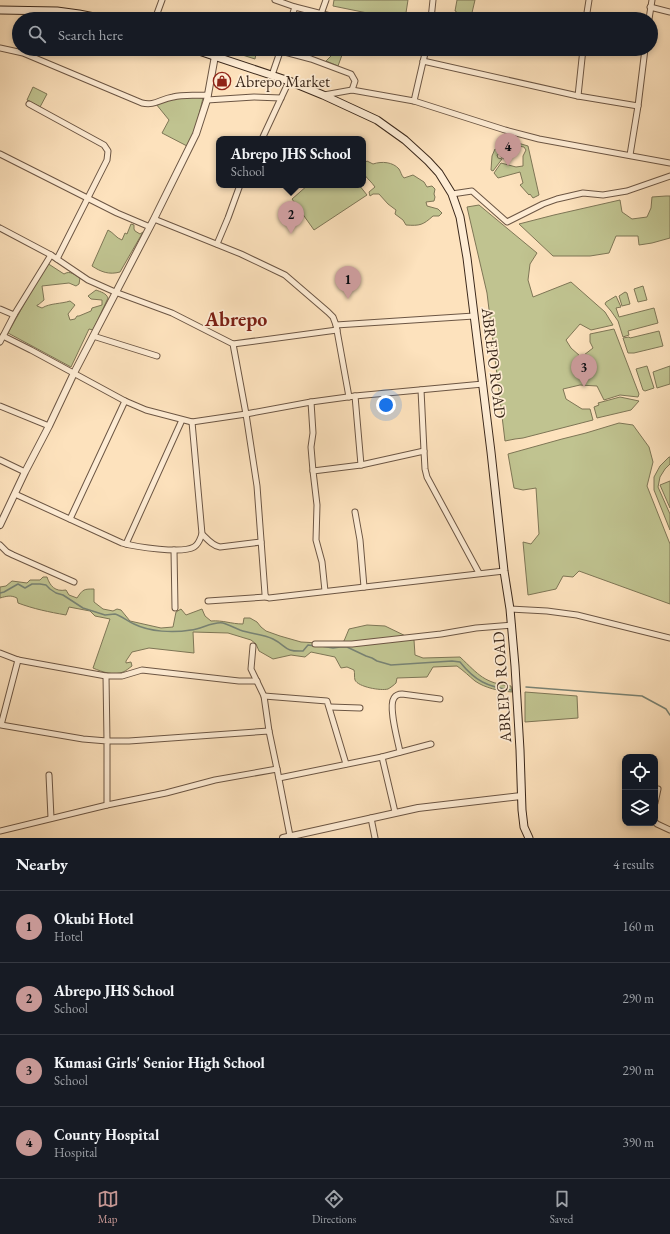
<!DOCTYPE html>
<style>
body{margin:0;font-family:"EB Garamond",serif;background:#242831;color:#f1f3f6}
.controls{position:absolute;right:12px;bottom:12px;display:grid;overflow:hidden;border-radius:8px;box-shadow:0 2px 6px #0003}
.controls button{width:36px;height:36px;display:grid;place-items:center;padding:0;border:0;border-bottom:1px solid #363941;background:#171b24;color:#f1f3f6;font:20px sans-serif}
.you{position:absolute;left:386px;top:405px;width:14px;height:14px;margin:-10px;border:3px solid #fff;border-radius:50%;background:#1a73e8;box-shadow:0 0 0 6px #1a73e833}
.badge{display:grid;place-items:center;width:26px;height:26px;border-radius:50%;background:#c59692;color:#111;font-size:13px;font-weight:700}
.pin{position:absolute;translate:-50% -33px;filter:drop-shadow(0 1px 2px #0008)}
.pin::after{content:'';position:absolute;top:21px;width:14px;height:12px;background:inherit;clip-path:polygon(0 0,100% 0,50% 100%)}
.popup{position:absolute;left:216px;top:136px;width:150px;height:52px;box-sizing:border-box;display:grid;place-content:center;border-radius:8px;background:#171b24;filter:drop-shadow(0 1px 3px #0005);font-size:13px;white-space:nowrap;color:#9ea1a6}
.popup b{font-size:15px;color:#f1f3f6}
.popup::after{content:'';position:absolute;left:50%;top:100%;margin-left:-8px;border:8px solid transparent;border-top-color:#171b24}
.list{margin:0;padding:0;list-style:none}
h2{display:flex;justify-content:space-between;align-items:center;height:52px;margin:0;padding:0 16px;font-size:17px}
h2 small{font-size:13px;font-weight:400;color:#9ea1a6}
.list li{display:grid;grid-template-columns:26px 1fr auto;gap:12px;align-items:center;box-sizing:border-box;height:72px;padding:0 16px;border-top:1px solid #363941}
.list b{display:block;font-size:15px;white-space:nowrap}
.list p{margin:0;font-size:13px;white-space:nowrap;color:#9ea1a6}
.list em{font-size:13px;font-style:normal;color:#9ea1a6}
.icon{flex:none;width:22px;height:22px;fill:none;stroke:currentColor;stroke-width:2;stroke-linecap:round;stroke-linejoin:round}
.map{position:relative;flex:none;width:670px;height:838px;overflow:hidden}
.search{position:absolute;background:#171b24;box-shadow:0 2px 6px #0003;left:12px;right:12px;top:12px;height:44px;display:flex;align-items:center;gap:10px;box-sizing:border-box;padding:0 14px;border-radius:22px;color:#9ea1a6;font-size:15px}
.sheet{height:340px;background:#171b24}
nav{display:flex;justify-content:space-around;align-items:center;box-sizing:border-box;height:56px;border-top:1px solid #363941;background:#171b24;font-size:11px;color:#9ea1a6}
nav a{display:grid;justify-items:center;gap:2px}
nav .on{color:#c59692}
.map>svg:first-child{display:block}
.green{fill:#c0c390;stroke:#7e7656}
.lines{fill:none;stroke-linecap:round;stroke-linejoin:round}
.stream{stroke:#788273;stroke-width:1.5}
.minor-casing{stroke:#6c5644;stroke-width:7}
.tertiary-casing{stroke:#6c5644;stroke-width:8}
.secondary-casing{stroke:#3b281b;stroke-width:9}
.minor{stroke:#feecd4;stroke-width:5}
.tertiary{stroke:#feecd4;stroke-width:6}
.secondary{stroke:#feecd4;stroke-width:7}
.labels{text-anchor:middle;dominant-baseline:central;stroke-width:3.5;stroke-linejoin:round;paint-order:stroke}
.poi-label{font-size:16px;fill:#3b281b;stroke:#feecd4;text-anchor:start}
.street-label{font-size:16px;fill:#3b281b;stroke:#feecd4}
.district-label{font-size:20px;font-weight:bold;fill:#7a1f14;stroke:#feecd4}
</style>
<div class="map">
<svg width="670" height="838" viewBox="0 0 670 838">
<rect width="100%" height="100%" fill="#fde2bd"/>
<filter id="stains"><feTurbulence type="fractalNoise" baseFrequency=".005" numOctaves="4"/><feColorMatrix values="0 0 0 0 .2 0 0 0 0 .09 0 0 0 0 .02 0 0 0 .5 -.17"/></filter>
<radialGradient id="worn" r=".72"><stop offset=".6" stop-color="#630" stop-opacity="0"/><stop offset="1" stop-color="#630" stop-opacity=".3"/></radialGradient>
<!-- green -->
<g class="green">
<polygon points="334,0 408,0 405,19 397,19 333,6"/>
<polygon points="457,0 475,0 471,17 456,14 456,11 455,11"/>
<polygon points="234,49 257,49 255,59 233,52"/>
<polygon points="335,52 342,55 338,66 326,61"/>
<polygon points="33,87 47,94 40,107 27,100"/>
<polygon points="184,96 203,98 196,127 187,146 162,133 169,120 156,104 171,98"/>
<polygon points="518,143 528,146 539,195 533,198 530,194 529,195 520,185 523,183 520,172 498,178 494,173 501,163 516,167 523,166 523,156 526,150 524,147 518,146"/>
<polygon points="495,149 506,153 504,159 501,157 500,154 497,155 498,158 502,159 493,171 491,170 492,156"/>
<path d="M 367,161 L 373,164 C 382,161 393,162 399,169 C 401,172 401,175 404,178 L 413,175 L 424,182 L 427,187 L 432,186 L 435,189 L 434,194 L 435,197 L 434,201 L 426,202 L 427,206 L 438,209 L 442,213 L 439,216 L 433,216 C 423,225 420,226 406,225 L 403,220 L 395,214 L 396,210 L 388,204 L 379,194 L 373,194 L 370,196 L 369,192 L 375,187 C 368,177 362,177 363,164 Z"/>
<polygon points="308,185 359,185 367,195 314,230 292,199"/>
<polygon points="666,196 670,196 670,238 652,243 639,245 638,236 616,236 609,253 590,256 553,256 519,224 554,215 620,200 622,212 632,219 647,217 651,208 652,197"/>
<polygon points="479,205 537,253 530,264 528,280 533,297 571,282 605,312 613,325 591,330 580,324 566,340 571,348 580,356 584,355 593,348 590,342 590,334 614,329 639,394 638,397 620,395 604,400 597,386 580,385 563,389 566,399 582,409 590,409 593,420 523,438 515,439 505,441 487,293 467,207"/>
<path d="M 131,224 L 134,225 L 134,229 L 135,231 L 140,234 L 143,232 L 120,272 C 109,275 101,272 92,266 L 108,230 C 114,233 116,238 122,240 L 125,233 L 127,234 Z"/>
<path d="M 47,263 L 64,274 C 70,270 75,275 80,278 L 79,284 L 76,286 L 69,283 L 42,286 L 44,300 L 38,305 L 37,305 L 37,306 L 42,308 C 50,303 61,304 70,301 L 75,305 L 68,314 L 70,320 L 75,319 L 77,316 L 79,316 L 91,311 L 92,308 L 102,305 L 102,300 L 91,299 L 88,296 L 96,290 C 101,292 106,293 108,298 L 93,330 L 89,329 L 71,367 L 8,333 Z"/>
<polygon points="643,286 647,300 638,302 634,289"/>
<polygon points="625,292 627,293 630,304 622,306 619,296"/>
<polygon points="616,296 621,307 616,308 619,317 654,308 658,323 628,331 629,335 623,337 618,321 611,311 605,304 606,302"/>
<polygon points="659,331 663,346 634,353 628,353 623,338 629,337 630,338"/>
<polygon points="647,366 654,388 645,391 643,390 636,369"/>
<polygon points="670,366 670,384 657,388 653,372"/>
<polygon points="620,397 639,401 631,410 597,418 594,407 599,405 598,403"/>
<polygon points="619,423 633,425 649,447 653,462 647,486 670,544 670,604 579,571 573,577 563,576 556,589 528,595 523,542 531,544 539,534 536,488 523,490 514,488 508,454 562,439 586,433"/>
<polygon points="669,457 670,457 670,464 665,469 660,477 658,487 670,514 670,530 654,490 654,477 660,466"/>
<polygon points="670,481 670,508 660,485"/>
<path d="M 43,577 L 47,577 C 50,586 55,592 66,590 L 69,595 L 77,598 C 83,589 84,589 94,589 L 94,602 L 103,609 L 113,611 L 117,609 L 121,610 L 130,621 L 161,628 L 173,627 L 176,612 L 181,609 L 186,615 L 202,609 L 205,616 L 211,621 C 223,620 231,624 243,624 L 244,618 L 250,618 L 257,622 L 261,627 L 266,631 L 280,636 L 301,642 L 338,644 L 344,641 L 349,629 L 367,625 L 385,626 L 414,640 L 415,655 L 423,658 L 460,657 C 479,675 484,683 511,686 L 512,692 C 499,691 485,688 475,681 C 469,676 464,671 457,666 L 433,667 L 427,677 L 397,678 L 396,683 C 394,685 390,688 388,689 C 381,691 358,687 355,680 C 354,677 355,673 354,670 L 347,667 L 341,668 L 335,657 L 311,652 L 305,657 L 291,655 L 273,659 L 259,651 L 256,644 L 251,640 L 228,633 L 193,632 L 194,653 L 149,648 L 132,652 L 126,661 L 126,663 L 131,662 L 132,666 C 129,668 126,671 123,672 C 114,676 102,672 93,668 L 110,619 L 95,616 L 90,611 L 69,607 L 66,615 C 49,612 34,609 18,603 L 17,598 C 11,595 7,596 0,598 L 0,587 L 6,586 L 12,581 L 27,583 L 30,580 L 40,580 Z"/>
<polygon points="525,692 577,696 578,718 525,722"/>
</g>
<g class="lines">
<!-- stream -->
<g class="stream">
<path d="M 0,593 L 4,592 L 18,584 L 25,588 L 32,584 L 40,584 L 46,585 L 50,589 L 56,593 L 63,595 L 83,608 L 105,615 L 115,614 C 122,616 127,621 134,624 C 150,632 173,633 191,630 C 201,629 214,621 223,623 C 229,625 235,628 240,630 C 251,634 263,634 273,639 C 287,646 284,652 303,651 L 308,645 L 315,646"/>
<path d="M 321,646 L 333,648 L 340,647 L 347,647 L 366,656 L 372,658 L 377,661 L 391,665 L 452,661 L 460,662 C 475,681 488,687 511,690"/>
<polyline points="526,687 642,696 666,709 670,715"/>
</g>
<defs>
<g id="minor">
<polyline points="275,0 295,7 342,19"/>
<polyline points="650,7 670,12"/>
<polyline points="321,14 326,0"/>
<polyline points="432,15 454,19"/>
<polyline points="155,19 162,0"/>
<polyline points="291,19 295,7"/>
<polyline points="431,19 433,0"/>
<polyline points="586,19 589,0"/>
<polyline points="649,19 652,0"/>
<path d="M 0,48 L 23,53 L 142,103 C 155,106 160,99 173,97 C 184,94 196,96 208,95"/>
<polyline points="281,51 311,59 351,74 355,81 352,90"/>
<polyline points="423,61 578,96 638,106"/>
<polyline points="272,75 281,49"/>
<polyline points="324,95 352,90 414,101 505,130 539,139 670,163"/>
<polyline points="578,96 583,49"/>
<polyline points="207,100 254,97 281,98"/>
<polyline points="414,101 426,49"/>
<polyline points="29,104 104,145 108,151 107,160 57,259"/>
<polyline points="262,139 289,81"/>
<polyline points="0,154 117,213 150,227"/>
<polyline points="630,155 638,106 645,49"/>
<polyline points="452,194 472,191 507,222 543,204 557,199 583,193 603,195 627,191 670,176"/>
<polyline points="154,219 241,254 285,275 328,312 333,317 336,325 349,397"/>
<polyline points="0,228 51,255 88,280 115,292 172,313 233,344 246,414 257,486 265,594 266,597 269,598 504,571"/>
<polyline points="217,244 228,218 240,185"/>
<polyline points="0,309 14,315 51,255"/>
<polyline points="336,325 474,316"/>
<polyline points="3,336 31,350 125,401 146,410 192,422 246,414 311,402 355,396 483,384"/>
<polyline points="93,336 157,356"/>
<polyline points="0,342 14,315"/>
<polyline points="233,344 337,330"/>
<polyline points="421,390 424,451"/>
<polyline points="355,396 361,465"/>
<polyline points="311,402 313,433 311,447 313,471"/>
<polyline points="0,406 49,426"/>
<polyline points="0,460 25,472"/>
<path d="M 15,494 L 122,543 C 136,547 182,554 194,547 C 199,544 200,539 202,534 L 192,422"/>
<polyline points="355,512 360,540 364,587"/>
<polyline points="70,519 125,401"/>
<path d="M 202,534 C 208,540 213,546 220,547 L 261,542"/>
<polyline points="126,544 182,420"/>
<polyline points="0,545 7,552 13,555 74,582"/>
<polyline points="174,550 175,608"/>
<polyline points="325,591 322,562 316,540 317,505 313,471 361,465 424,451 425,469 427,477 479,573"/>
<polyline points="208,601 266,597"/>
<polyline points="510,609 547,611 577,615 670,638"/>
<polyline points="315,644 352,644 441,634 476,628 512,625"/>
<polyline points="253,646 251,669 264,696 269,731"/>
<polyline points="0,653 18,660 106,676 122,676 142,670 239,681 257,681"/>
<polyline points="106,676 107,741 129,741 269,731 277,769 215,780 166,793 107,805"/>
<polyline points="264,696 327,701 346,764"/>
<polyline points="330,707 360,708"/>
<path d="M 400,752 C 398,741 388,707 394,698 C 396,695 399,694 402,694 L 440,699"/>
<polyline points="382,757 431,744"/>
<polyline points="277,769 290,836"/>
<polyline points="49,775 51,818"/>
<polyline points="279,778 382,757 395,812"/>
<polyline points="655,803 658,789"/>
<polyline points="371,818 375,838"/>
<polyline points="655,822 657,824 670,830"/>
<polyline points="0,831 107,805 107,741 83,739 1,725 18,660"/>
</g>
<g id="tertiary">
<polyline points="0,525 25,472 49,426 74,373 154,219 196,134 207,100 215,56"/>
<polyline points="283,838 418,808 521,796"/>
</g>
<g id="secondary">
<polyline points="0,10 57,11 79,14 104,19"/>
<polyline points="193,49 289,81 323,95 377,120 405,140 428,161 439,173 452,194 460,217 467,258 491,452 504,571 510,609 515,666 520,750 522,810 524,827 529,838"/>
</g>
</defs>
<!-- minor casing -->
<use href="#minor" class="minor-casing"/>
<!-- tertiary casing -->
<use href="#tertiary" class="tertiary-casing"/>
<!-- secondary casing -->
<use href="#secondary" class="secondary-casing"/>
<!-- minor -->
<use href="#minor" class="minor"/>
<!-- tertiary -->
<use href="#tertiary" class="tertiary"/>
<!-- secondary -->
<use href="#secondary" class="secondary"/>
</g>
<!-- icons -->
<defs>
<symbol id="shop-ring" viewBox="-11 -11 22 22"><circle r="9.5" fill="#feecd4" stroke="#8f2418" stroke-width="1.5"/><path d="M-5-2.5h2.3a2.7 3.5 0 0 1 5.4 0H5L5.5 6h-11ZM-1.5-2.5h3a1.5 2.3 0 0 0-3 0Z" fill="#8f2418"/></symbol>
</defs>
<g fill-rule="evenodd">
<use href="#shop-ring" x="212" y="71" width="20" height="20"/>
</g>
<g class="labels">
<!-- poi labels -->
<g class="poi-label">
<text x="235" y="81">Abrepo Market</text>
</g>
<!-- street labels -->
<g class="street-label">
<text transform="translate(494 363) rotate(83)">ABREPO ROAD</text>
<text transform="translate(502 687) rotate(-94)">ABREPO ROAD</text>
</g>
<!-- district labels -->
<g class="district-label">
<text x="236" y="319">Abrepo</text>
</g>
</g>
<rect width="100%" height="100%" filter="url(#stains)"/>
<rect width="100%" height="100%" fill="url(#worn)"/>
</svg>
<div class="controls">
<button><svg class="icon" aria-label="locate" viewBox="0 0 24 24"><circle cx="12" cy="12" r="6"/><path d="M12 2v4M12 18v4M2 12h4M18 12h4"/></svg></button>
<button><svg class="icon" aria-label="layers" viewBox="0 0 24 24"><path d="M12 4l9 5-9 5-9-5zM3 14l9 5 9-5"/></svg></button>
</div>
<div class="you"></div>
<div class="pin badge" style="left:348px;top:299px">1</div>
<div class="pin badge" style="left:291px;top:234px">2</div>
<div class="popup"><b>Abrepo JHS School</b>School</div>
<div class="pin badge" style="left:584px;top:387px">3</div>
<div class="pin badge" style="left:508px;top:166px">4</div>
<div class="search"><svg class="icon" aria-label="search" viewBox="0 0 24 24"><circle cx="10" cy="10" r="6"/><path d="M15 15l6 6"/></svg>Search here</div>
</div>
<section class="sheet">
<h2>Nearby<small>4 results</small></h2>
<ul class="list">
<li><span class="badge">1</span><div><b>Okubi Hotel</b><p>Hotel</p></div><em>160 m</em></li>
<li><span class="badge">2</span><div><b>Abrepo JHS School</b><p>School</p></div><em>290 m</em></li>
<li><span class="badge">3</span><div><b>Kumasi Girls' Senior High School</b><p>School</p></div><em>290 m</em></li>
<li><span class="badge">4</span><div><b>County Hospital</b><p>Hospital</p></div><em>390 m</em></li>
</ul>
</section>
<nav>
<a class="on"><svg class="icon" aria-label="map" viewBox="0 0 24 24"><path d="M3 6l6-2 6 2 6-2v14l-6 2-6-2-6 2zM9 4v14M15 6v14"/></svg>Map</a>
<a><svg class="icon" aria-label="directions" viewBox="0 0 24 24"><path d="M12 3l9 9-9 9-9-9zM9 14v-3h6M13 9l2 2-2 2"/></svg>Directions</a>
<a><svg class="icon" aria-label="saved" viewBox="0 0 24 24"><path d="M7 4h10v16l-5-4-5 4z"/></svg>Saved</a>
</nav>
